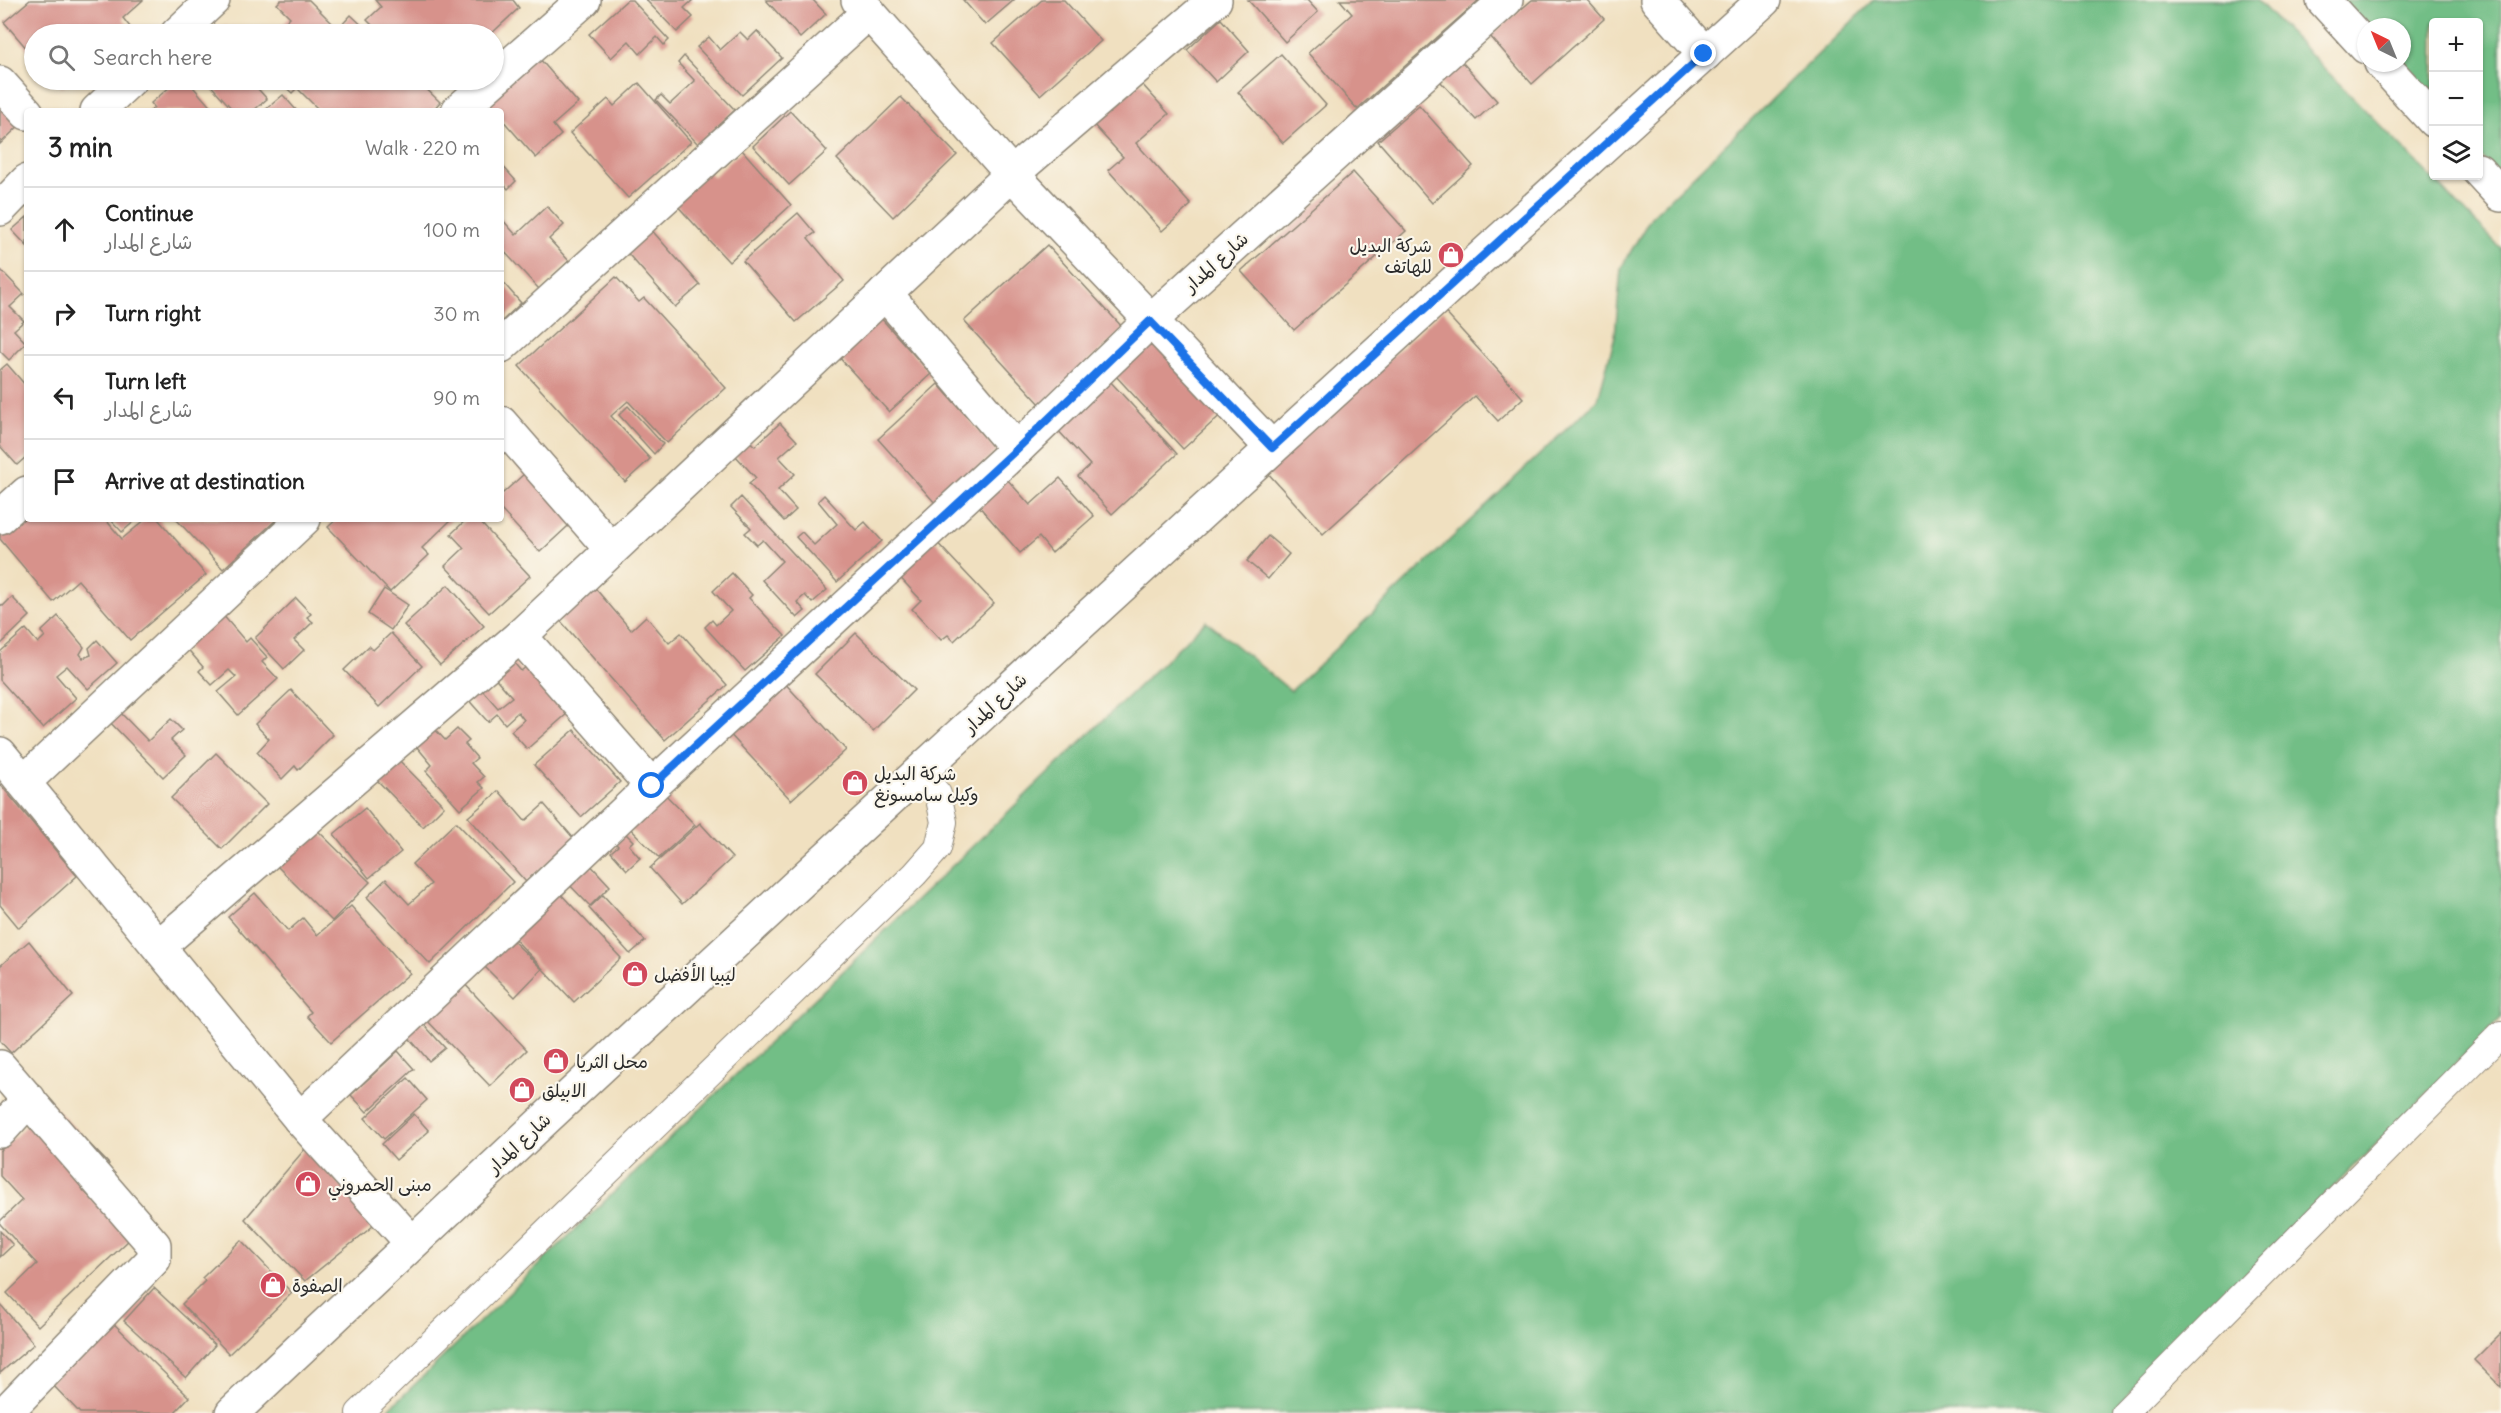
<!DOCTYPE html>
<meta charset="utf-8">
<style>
body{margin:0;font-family:Delius,"Playpen Sans Arabic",sans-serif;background:#f6f6f6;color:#222}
.controls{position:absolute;right:18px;top:18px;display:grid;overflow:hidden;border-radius:6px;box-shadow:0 2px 4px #0004}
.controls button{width:54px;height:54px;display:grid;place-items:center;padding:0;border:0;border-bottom:2px solid #e0e0e0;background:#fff;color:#222;font:30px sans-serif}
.compass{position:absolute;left:2357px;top:18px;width:54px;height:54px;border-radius:50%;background:#fff;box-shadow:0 2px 4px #0004;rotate:317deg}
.stop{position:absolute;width:18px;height:18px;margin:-14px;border:4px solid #1a73e8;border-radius:50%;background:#fff}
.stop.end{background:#1a73e8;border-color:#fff;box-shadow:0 2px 6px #0008}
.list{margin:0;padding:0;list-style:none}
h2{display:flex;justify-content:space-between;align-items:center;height:78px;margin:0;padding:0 24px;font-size:26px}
h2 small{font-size:20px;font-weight:400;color:#767676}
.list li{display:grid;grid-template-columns:39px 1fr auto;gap:18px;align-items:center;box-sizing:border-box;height:84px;padding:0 24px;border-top:2px solid #e0e0e0}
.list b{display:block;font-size:22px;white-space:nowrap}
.list p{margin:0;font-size:20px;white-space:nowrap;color:#767676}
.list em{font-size:20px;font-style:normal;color:#767676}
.icon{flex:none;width:33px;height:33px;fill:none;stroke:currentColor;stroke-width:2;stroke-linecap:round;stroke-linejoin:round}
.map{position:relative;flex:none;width:2501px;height:1413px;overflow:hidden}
.search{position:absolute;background:#fff;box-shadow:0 2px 4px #0004;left:24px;top:24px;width:480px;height:66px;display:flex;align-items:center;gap:15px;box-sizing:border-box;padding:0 21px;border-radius:33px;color:#767676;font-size:22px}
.panel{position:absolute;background:#fff;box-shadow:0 2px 4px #0004;left:24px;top:108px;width:480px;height:414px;border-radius:6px}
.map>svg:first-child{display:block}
.forest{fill:#72be86;stroke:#4e7458;stroke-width:1.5}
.building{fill:#d7928b}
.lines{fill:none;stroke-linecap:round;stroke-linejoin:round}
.lane-casing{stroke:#8e8676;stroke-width:28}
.street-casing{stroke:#8e8676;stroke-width:36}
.secondary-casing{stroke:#8e8676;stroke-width:36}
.lane{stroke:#fff;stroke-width:26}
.street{stroke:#fff;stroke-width:33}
.secondary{stroke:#fff;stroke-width:33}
.route{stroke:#1a73e8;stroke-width:8}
.labels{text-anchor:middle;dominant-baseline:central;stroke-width:4.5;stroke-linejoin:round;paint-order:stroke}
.poi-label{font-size:18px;fill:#2b2b2b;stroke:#fbf7ec;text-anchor:start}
.street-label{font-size:18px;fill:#2b2b2b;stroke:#fbf7ec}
</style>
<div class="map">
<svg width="2501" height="1413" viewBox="0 0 2501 1413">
<rect width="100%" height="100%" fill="#fbf7ec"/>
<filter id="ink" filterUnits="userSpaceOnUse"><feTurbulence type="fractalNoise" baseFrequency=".0167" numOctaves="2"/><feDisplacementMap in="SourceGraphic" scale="12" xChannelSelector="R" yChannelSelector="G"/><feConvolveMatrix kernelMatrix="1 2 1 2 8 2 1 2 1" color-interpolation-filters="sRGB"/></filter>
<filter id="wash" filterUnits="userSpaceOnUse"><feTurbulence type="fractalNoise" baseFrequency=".008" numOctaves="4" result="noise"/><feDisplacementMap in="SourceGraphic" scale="24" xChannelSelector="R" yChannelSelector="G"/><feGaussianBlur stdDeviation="1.35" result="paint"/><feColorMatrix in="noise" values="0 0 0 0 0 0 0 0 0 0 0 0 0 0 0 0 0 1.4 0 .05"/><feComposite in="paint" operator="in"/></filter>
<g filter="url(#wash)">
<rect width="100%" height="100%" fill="#f0e0c0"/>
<!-- forest -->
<g class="forest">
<polygon points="1874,0 2257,0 2501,248 2501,1018 2110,1413 385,1413 1206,621 1291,691 1598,399 1615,336 1621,268 1651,217"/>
<polygon points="2328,0 2501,0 2501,178 2479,155 2478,22 2434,22 2433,108 2402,63 2402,27 2366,27"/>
</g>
<g id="blocks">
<!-- building -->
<g class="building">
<polygon points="30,0 143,0 123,18 130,27 122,34 34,34 34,57 4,22"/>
<polygon points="281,0 309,0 338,29 351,15 371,34 274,34 290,17 277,4"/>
<polygon points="375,0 513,0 519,8 491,34 381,34 367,20 381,7"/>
<polygon points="627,0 632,0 669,40 664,45 657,37 640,54 629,41 611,58 589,34"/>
<polygon points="646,0 693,0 684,8 693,17 677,32"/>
<polygon points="766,0 813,0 826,14 800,38"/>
<polygon points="963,0 1014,0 985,25"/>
<polygon points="1042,0 1064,0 1101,41 1040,95 993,43"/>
<polygon points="1248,0 1307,0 1318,12 1285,42"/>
<polygon points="1340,0 1479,0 1357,109 1308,53 1352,14"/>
<polygon points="1532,0 1587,0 1604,19 1532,84 1490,36"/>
<polygon points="1221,19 1249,51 1216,82 1187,50"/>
<polygon points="226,26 234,34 216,34"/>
<polygon points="757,31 782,58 742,95 697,47 709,37 720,50 740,32 748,40"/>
<polygon points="532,50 578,103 553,125 561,135 536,158 501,118 501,111 495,111 481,94"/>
<polygon points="1281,54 1326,105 1283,143 1238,92"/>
<polygon points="684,56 735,110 698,144 656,100 661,95 670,104 695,81 678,63"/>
<polygon points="1462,62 1497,101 1476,120 1440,81"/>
<polygon points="55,80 71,80 62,88"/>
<polygon points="178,80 187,80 214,111 150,111 154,107 151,103"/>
<polygon points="206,80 250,80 267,99 253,111 234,111"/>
<polygon points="278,80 417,80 440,102 432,111 320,111 297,88 292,93"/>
<polygon points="1140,82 1169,114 1136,143 1191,205 1162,231 1108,170 1123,157 1093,124"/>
<polygon points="639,83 691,142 628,198 570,133 608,99 614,106"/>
<polygon points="0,88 27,118 0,144"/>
<polygon points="283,95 297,111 264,111"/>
<polygon points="901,97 957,155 893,217 837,159"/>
<polygon points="1419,105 1473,166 1432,203 1378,141"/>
<polygon points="790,111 827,151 789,185 753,146"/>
<polygon points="742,150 791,205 729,262 674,202 708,171 713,177"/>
<polygon points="501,164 516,181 508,189 501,181"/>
<polygon points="1353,172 1406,231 1294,330 1241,271"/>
<polygon points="547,206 564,225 549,239 569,261 539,289 501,248 501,218 516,235"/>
<polygon points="798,213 815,233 808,238 844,281 796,322 743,261"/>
<polygon points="27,217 27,246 12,230"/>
<polygon points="648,226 700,285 675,307 623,248"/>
<polygon points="1047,245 1124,329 1041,405 964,321"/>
<polygon points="0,269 24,294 10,307 24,321 14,330 26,343 9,360 0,351"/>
<polygon points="616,277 639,302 644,298 726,388 667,443 628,401 611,416 650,459 625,482 519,366"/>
<polygon points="501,280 521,303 501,322"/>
<polygon points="1443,310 1523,398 1498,421 1475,396 1323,534 1266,471"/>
<polygon points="879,316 931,374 889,412 837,355"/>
<polygon points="1157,337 1225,411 1183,449 1115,375"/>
<polygon points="7,364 27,387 27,456 17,465 0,446 0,370"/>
<polygon points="1108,379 1177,454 1112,514 1078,476 1090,465 1055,427"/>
<polygon points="938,384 997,451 936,504 878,439"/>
<polygon points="628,406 663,444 654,454 619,415"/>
<polygon points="780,423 797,441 779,457 795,474 778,490 796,510 784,521 749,484 756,478 735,455 750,442 755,446"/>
<polygon points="536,442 593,503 540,552 501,510 501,491 503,493 524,474 514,463"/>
<polygon points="1006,478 1030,505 1060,478 1094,516 1052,553 1039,537 1020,553 977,504"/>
<polygon points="824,495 856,530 865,522 882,541 837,582 796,537 802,532 814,545 837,524 818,501"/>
<polygon points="741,497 827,590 812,603 805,595 797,602 805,611 797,618 762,580 782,561 763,540 757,545 745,533 751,528 731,507"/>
<polygon points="27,511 27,519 105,519 122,539 146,519 158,519 206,575 130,640 78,580 53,602 0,539 0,535"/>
<polygon points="110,519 137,519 122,532"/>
<polygon points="176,519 277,519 223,569"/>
<polygon points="337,519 452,519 422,548 429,555 390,592 328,527"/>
<polygon points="467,519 477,519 530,576 489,613 445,566 464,548 451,534"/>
<polygon points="930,535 994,603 954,641 948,635 941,640 912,609 921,600 893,570"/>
<polygon points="1268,536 1289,554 1268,579 1247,561"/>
<polygon points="732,573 752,595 749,598 785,636 745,671 705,627 712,620 716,625 731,611 713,591"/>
<polygon points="448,585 484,626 440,665 404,625"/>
<polygon points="594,587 631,630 646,616 669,643 681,633 727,685 665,740 558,618"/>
<polygon points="384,589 408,605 391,630 368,614"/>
<polygon points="12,597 30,616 0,645 0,604 3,606"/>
<polygon points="296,598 311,614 307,617 313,622 294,640 304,650 284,669 255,638"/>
<polygon points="215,606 246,642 250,638 267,657 262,662 278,679 238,715 218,692 236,677 229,670 212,685 199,671 203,667 179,639"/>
<polygon points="58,616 84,647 80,654 83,658 91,655 89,648 97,640 117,663 88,689 67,666 56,675 76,698 43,728 0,680 0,652 26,629 38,643 45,636 41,632"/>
<polygon points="391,633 422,666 379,707 344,670 369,646 373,650"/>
<polygon points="856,633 914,690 873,731 815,674"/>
<polygon points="503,650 521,671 527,666 568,713 527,749 511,731 524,720 518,712 505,724 497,714 488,722 465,696 477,684 498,708 512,697 485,666"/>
<polygon points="781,679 846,750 791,800 726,730"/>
<polygon points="291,690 333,735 298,770 295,766 282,779 257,752 269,739 255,724"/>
<polygon points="116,708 148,741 171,719 182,730 171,740 186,755 163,777 106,718"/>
<polygon points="430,724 445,740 457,729 469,741 465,744 477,758 471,763 484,777 478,782 484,788 460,809 426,771 432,765 412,741"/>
<polygon points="574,730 620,782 581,817 534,765"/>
<polygon points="216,753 267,804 222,849 171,798"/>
<polygon points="393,754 444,806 423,827 372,775"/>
<polygon points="0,784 77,876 19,928 0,905"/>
<polygon points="660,789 695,825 659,858 624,822"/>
<polygon points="499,791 525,821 544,804 575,840 526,882 468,817"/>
<polygon points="365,808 401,852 369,878 334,834"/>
<polygon points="456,822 513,882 430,964 367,897 386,879 409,904 431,884 412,864"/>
<polygon points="700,823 732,858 682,904 650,868"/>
<polygon points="311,824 370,882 332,921 273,862"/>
<polygon points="617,825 633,841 629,845 640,858 627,870 611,852 618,846 607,834"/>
<polygon points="585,859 610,886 590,906 564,879"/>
<polygon points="557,890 621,958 574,1002 510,934"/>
<polygon points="255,893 288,931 303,918 317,935 351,906 410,973 331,1042 307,1016 311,1012 228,917"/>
<polygon points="603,895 645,941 630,954 589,908"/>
<polygon points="511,939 542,969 515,997 484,966"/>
<polygon points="29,941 73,996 11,1053 0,1041 0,966"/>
<polygon points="459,978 527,1050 490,1086 421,1014"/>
<polygon points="419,1019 445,1048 429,1061 404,1032"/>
<polygon points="398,1051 414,1069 367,1112 351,1095"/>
<polygon points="408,1078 427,1100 384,1139 365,1118"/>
<polygon points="50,1103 109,1164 83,1190 130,1239 38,1326 7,1293 37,1264 0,1224 0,1221 22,1200 0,1176 0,1151"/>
<polygon points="414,1114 429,1131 396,1160 382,1144"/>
<polygon points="305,1149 378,1222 305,1281 245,1219"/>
<polygon points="0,1231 13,1245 0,1257"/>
<polygon points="241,1240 292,1293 229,1354 182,1304 205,1281 202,1278"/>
<polygon points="154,1288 215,1345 186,1378 124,1321"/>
<polygon points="0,1304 34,1344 0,1373"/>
<polygon points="110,1320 189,1397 174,1413 80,1413 50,1382"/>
<polygon points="2501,1333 2501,1387 2474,1360"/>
</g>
</g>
</g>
<g filter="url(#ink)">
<use href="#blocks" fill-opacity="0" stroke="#8e8676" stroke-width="1.5"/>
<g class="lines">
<defs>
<g id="lane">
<polyline points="359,1413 915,874 938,848 944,822 938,794 920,772"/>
<polyline points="2124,1413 2501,1034"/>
</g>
<g id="street">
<polyline points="858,0 1012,174 1272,448"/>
<polyline points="1657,0 1705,54"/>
<polyline points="2323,0 2366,47"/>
<polyline points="177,34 213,0"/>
<polyline points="2381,63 2434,121"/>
<polyline points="0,83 27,113"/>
<polyline points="97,111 130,80"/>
<polyline points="458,111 584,0"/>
<polyline points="2478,170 2501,195"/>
<polyline points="0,209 27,181"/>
<polyline points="885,293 1017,449"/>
<polyline points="501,346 869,12"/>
<polyline points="501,423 611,549"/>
<polyline points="0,517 27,493"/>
<polyline points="520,636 652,786"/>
<polyline points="0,754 300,1119 412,1243"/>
<polyline points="24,782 304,519"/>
<polyline points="159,946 520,636 1012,174 1215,0"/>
<polyline points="0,1067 154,1245 154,1259 5,1413"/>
<polyline points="300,1119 652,786 1017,449 1150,321 1506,0"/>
<polyline points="0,1131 29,1099"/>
</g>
<path id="secondary" d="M 232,1413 C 737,936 1250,467 1764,0"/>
</defs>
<!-- lane casing -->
<use href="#lane" class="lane-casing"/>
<!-- street casing -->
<use href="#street" class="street-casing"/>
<!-- secondary casing -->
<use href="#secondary" class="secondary-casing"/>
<!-- lane -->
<use href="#lane" class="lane"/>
<!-- street -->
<use href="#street" class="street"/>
<!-- secondary -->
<use href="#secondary" class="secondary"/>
</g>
</g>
<g class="lines" filter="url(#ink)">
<!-- route -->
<polyline class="route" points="652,786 1017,449 1150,321 1272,448 1704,54"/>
</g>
<!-- icons -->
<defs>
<symbol id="shop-disc" viewBox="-11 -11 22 22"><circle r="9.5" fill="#d1495b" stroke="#fbf7ec"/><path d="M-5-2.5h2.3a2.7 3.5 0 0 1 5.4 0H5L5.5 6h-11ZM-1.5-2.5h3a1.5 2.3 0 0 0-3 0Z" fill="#fff"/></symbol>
</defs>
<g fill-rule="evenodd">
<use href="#shop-disc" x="1436" y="240" width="30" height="30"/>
<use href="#shop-disc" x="840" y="768" width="30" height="30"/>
<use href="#shop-disc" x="620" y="959" width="30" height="30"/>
<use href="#shop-disc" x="541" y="1046" width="30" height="30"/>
<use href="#shop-disc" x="507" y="1075" width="30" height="30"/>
<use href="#shop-disc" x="293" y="1169" width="30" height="30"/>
<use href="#shop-disc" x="258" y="1270" width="30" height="30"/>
</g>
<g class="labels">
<!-- poi labels -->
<g class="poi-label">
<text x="1432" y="245" text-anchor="end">شركة البديل<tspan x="1432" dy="21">للهاتف</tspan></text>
<text x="874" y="773">شركة البديل<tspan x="874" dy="21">وكيل سامسونغ</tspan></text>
<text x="654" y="974">ليبيا الأفضل</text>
<text x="576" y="1061">محل الثريا</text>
<text x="542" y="1090">الابيلق</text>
<text x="328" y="1184">مبنى الحمروني</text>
<text x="292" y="1285">الصفوة</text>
</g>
<!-- street labels -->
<g class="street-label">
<text transform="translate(1216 262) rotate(-42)">شارع المدار</text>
<text transform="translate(995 703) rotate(-43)">شارع المدار</text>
<text transform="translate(519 1143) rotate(-43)">شارع المدار</text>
</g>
</g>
</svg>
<div class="controls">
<button>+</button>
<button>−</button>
<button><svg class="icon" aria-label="layers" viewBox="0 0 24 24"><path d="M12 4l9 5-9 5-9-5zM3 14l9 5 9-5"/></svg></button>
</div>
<svg class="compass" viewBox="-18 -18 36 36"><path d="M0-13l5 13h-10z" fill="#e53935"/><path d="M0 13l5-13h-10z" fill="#767676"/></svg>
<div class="stop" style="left:652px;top:786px"></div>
<div class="stop end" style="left:1704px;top:54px"></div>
<div class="search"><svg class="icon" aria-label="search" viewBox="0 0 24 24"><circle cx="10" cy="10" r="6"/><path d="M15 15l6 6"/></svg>Search here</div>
<section class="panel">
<h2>3 min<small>Walk · 220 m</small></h2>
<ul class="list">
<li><svg class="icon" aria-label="ahead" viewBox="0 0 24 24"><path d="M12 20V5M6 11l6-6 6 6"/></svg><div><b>Continue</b><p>شارع المدار</p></div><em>100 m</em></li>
<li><svg class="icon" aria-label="right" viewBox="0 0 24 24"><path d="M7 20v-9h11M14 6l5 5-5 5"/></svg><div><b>Turn right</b></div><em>30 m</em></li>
<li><svg class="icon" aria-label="left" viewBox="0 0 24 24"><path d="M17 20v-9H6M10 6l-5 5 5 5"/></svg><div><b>Turn left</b><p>شارع المدار</p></div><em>90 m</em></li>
<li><svg class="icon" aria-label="arrive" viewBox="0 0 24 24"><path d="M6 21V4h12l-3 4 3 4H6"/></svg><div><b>Arrive at destination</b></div></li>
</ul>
</section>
</div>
